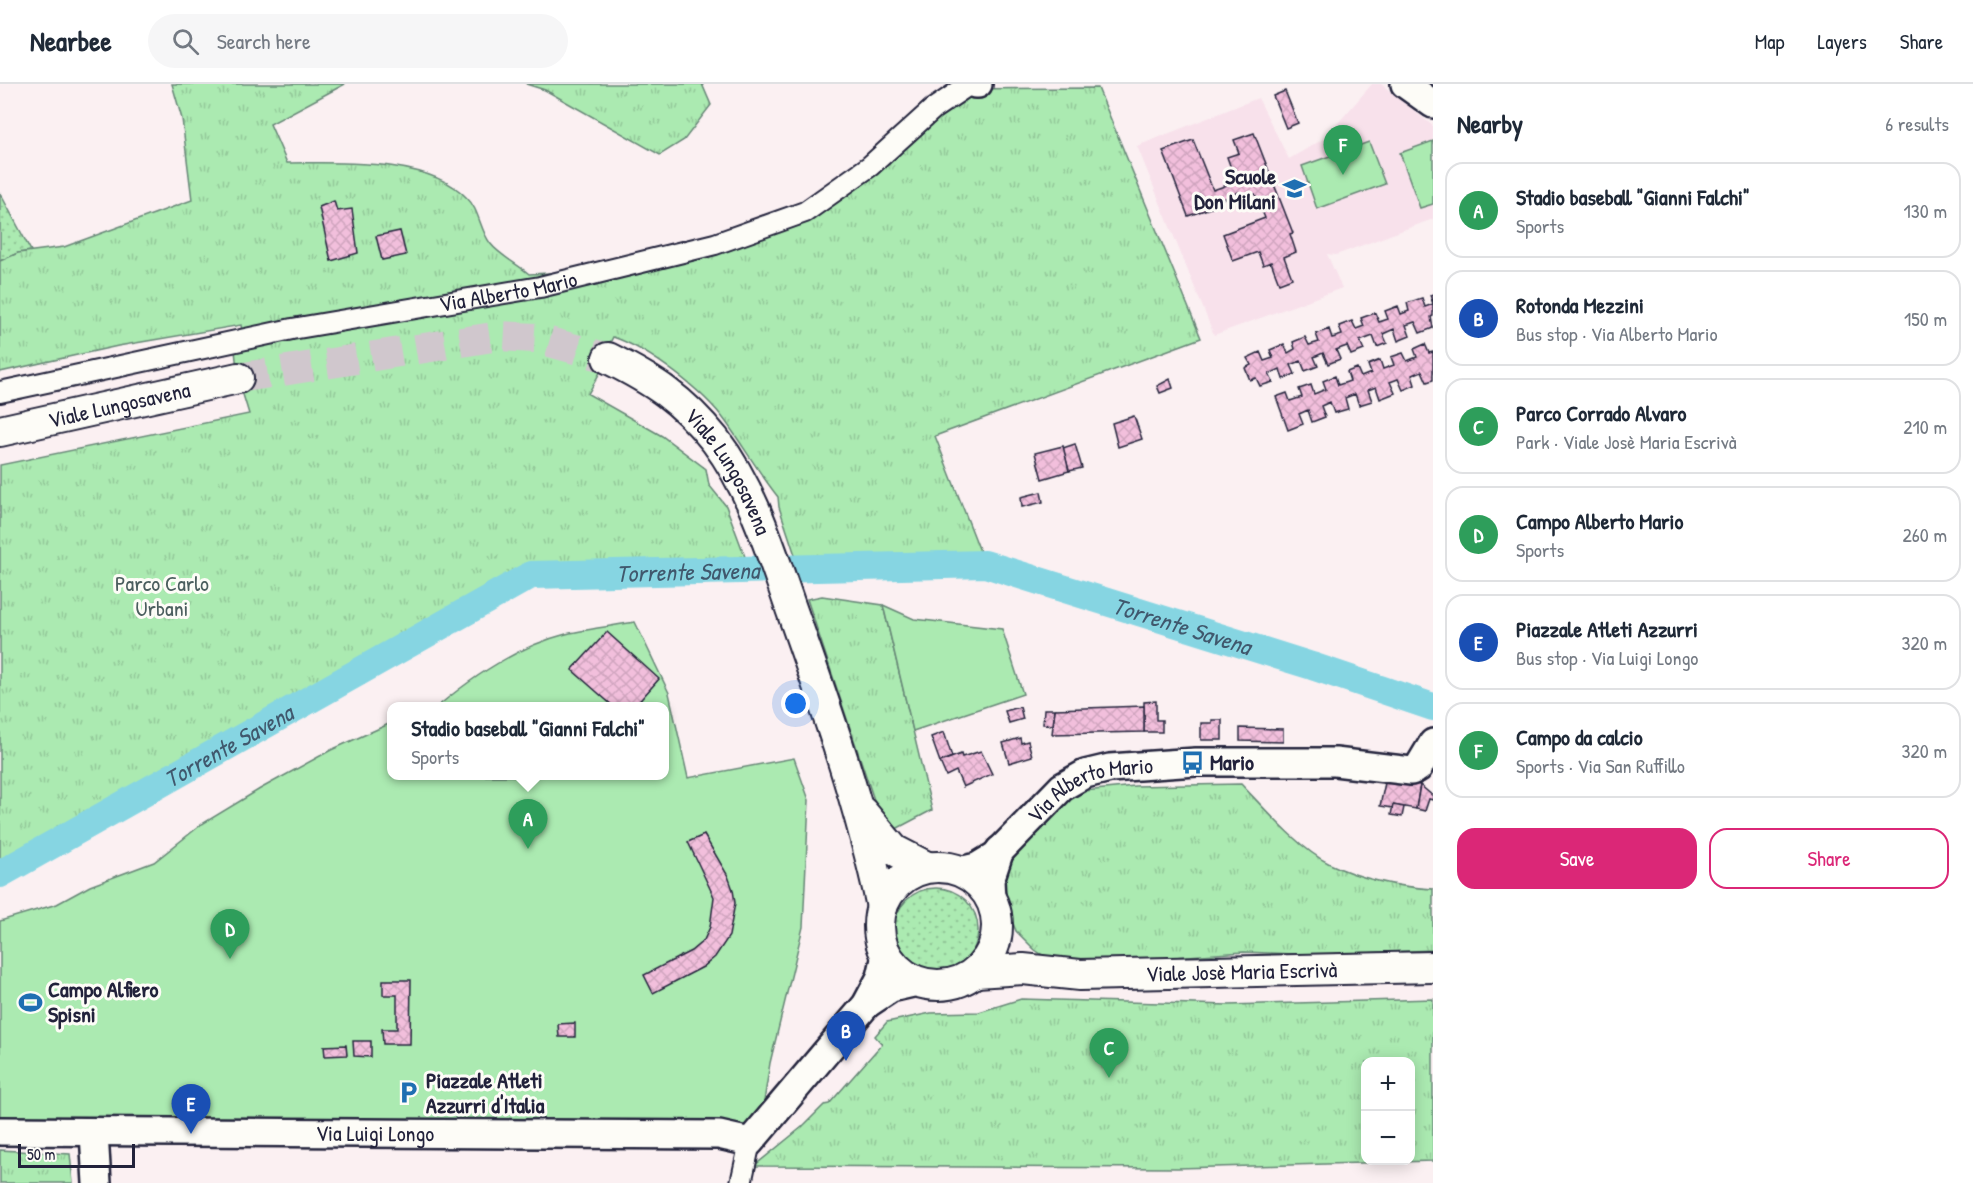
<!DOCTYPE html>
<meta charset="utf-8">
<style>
body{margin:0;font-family:"Patrick Hand",sans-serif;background:#f6f6f7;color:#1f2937}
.controls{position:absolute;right:18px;bottom:18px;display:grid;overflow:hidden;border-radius:12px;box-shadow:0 3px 15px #0003}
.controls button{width:54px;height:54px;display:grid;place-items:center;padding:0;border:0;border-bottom:2px solid #e0e1e3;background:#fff;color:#1f2937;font:30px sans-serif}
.scale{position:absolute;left:18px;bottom:15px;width:117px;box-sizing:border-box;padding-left:6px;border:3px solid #22223b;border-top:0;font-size:16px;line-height:21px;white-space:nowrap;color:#22223b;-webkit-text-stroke:4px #fdfcf7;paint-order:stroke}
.you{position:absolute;left:796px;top:620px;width:21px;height:21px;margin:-15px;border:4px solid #fff;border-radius:50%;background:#1a73e8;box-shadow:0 0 0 9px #1a73e833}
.badge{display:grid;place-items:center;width:39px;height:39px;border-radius:50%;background:#db2777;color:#fff;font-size:20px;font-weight:700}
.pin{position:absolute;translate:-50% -50px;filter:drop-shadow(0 2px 3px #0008)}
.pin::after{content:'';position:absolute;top:32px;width:21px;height:18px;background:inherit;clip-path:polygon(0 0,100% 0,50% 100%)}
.popup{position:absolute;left:387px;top:618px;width:282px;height:78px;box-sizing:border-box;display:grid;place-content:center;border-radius:12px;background:#fff;filter:drop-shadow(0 2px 4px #0005);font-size:20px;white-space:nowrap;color:#747a83}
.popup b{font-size:22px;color:#1f2937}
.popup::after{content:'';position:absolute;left:50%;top:100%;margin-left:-12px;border:12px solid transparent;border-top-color:#fff}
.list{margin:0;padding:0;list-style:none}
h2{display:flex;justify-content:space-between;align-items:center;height:78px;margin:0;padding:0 24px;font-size:26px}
h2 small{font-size:20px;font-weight:400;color:#747a83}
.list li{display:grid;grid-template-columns:39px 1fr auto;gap:18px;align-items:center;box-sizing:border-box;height:96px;margin:0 12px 12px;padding:0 12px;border:2px solid #e0e1e3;border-radius:18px}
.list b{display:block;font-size:22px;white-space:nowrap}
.list p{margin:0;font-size:20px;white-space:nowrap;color:#747a83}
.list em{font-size:20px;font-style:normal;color:#747a83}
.actions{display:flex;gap:12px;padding:18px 24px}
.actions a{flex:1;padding:14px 0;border:2px solid #db2777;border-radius:18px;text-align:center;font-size:21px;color:#db2777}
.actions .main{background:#db2777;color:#fff}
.icon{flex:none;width:33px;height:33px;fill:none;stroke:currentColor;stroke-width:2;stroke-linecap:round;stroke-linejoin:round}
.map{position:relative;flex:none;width:1433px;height:1099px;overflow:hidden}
header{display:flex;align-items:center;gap:36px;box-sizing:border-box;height:84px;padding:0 30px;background:#fff;border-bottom:2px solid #e0e1e3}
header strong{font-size:28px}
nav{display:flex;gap:33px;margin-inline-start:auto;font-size:21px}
.search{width:420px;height:54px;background:#f6f6f7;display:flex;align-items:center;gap:15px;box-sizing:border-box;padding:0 21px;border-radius:33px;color:#747a83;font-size:22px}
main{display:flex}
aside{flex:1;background:#fff}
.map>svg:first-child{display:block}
.built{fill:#f8e1eb}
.grass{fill:url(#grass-dots);stroke:#668676;stroke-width:1.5}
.park{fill:url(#park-tufts);stroke:#668676;stroke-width:1.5;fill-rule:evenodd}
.garden{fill:#abeab1;stroke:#668676;stroke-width:1.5}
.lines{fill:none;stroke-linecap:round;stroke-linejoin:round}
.river{stroke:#86d5e2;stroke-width:28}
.building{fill:url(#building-cross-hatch);stroke:#22223b;stroke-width:1.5}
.primary-tunnel{stroke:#d0c7cd;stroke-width:30;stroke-dasharray:30 15;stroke-linecap:butt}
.street-casing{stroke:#22223b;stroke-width:24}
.secondary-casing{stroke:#22223b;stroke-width:32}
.primary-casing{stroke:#22223b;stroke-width:34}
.street{stroke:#fdfcf7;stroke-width:20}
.secondary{stroke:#fdfcf7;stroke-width:27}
.primary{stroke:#fdfcf7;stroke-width:30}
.labels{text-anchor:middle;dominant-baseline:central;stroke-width:6;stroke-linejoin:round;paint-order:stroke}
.poi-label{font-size:22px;font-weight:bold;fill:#22223b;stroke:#fdfcf7;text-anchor:start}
.street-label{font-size:22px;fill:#22223b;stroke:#fdfcf7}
.park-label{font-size:22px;fill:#4b5e5e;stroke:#fdfcf7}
.water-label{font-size:24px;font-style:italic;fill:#40586d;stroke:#fdfcf7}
</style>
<header>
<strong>Nearbee</strong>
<div class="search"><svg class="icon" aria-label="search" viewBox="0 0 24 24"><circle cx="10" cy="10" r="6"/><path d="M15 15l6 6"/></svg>Search here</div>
<nav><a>Map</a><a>Layers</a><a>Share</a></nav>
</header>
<main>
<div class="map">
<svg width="1433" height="1099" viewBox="0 0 1433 1099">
<defs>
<pattern id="grass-dots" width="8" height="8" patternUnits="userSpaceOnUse" patternTransform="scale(1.5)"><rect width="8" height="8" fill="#abeab1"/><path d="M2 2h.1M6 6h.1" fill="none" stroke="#93c899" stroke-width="1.8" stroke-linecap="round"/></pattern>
<pattern id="park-tufts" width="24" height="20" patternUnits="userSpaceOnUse" patternTransform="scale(1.5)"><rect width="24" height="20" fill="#abeab1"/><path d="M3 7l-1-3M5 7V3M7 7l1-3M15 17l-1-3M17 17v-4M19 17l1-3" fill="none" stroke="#93c899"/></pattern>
<pattern id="building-cross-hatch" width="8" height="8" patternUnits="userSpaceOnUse" patternTransform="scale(1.5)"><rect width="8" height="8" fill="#f2bfdc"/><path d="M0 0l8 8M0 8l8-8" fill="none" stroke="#cfa4be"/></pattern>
</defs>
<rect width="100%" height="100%" fill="#fbf0f2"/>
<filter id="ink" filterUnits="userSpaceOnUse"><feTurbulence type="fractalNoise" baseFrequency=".0167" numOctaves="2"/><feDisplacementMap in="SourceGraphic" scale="12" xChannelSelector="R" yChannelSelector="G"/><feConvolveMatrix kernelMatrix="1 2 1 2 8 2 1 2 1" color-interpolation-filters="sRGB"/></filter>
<g filter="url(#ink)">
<!-- built -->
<polygon class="built" points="1372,0 1381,0 1433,42 1433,135 1336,171 1327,170 1342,204 1214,251 1137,62 1258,14 1289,75 1325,54"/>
<!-- grass -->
<g class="grass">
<polygon points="0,109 31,167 18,169 0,177"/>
<circle cx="936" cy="846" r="42"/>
</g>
<!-- park -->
<g class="park">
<path d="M 172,0 L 345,0 L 270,40 L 287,79 C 339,79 429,73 467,114 C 479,125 480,146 490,159 C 499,171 517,180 529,190 L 612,186 L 805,128 L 953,5 L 1098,4 L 1201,254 L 935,352 L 985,480 L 799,483 L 779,423 L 778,413 C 759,389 744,363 726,338 C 704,307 649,265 613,253 L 608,263 L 608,274 L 588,310 L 662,352 L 706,385 L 709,401 L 726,422 L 750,486 L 531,491 L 0,790 L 0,381 L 249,330 L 238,294 L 234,257 L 243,255 L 241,241 L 118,262 L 0,288 L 0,177 L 18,169 L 64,163 L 192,116 L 182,35 Z"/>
<polygon points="526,0 702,0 711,21 684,56 660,71 545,6"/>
<polygon points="822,512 883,521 932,726 896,745 875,719 807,515"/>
<path d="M 1241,700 C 1265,725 1299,765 1330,780 C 1361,795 1399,803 1433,805 L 1433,866 L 1318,871 L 1244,868 L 1075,880 L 1050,876 L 1035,866 L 1016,847 L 1004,816 L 1001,802 L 1004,786 L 1041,739 L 1063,719 L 1084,707 L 1135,702 Z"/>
<path d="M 1021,915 L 1229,921 L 1433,915 L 1433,1077 L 1178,1084 L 754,1082 L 802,1043 L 824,1021 L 829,1020 L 882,960 L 875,952 L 887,938 L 931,929 L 979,928 ZM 1366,978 L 1410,978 L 1410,1076 L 1366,1076 Z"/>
<polygon points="0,1066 70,1070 73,1099 0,1099"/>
</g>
<!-- garden -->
<g class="garden">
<polygon points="1433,57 1433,120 1420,124 1400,69"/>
<polygon points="1369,58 1385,100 1317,125 1302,82"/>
<polygon points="883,521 914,535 1002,545 1023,610 913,647"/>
<path d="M 635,538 L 669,609 L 688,694 L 794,674 L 809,716 L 803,843 L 770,979 L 758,1056 L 0,1053 L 0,837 L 57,820 L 90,802 L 154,778 L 202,740 L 260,705 L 331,666 L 391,639 L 392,692 L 664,692 L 664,622 L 438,622 C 474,592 519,562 566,550 C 589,545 612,542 635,538 Z"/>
</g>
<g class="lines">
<!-- river -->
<path class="river" id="s1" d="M 0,790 L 531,491 L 985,480 L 1312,582 L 1433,623"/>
</g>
<!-- building -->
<g class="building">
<polygon points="1285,7 1298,39 1286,44 1273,12"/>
<polygon points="1254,49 1293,149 1290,150 1296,168 1284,173 1292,194 1279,199 1271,178 1263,181 1258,168 1233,177 1223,150 1265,134 1255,110 1241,115 1239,108 1212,120 1213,123 1188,132 1163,67 1193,56 1213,106 1236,98 1227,73 1239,69 1234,56"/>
<polygon points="334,117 337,127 352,125 358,169 331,177 319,123"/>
<polygon points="400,147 406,171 382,176 376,152"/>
<polygon points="1433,210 1433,232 1431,233 1433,244 1420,249 1415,238 1406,241 1410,252 1398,257 1394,245 1383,250 1387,259 1377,263 1373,252 1360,257 1364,266 1351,271 1347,262 1336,266 1340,275 1328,280 1323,269 1314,273 1318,282 1305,287 1301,277 1291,281 1295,290 1283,295 1280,285 1269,290 1273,298 1260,302 1256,294 1250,296 1245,284 1251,281 1247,274 1260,268 1264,277 1273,274 1270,266 1284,260 1288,269 1295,265 1293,258 1305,253 1309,261 1319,258 1316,250 1329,245 1332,254 1342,251 1339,242 1352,237 1356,245 1364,242 1361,234 1375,229 1379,238 1388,235 1385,227 1398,222 1401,230 1409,227 1407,219 1422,214 1425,223 1433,220 1430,211"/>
<polygon points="1425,260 1429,269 1433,268 1433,296 1427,298 1422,287 1412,291 1415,301 1403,306 1398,295 1390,298 1395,309 1380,315 1376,303 1368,306 1372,317 1359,321 1355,310 1345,314 1348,325 1334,329 1330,318 1321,322 1325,333 1312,338 1308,326 1299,330 1303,340 1288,346 1276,313 1287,309 1290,317 1302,313 1299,305 1311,301 1314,310 1326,305 1323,297 1335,292 1338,301 1350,297 1347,288 1357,284 1361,293 1371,289 1368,281 1380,276 1383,285 1394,281 1391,273 1403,269 1407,277 1417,273 1414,265"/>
<polygon points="1170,295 1173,304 1160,309 1157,302"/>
<polygon points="1134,332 1142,355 1118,363 1112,339"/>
<polygon points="1075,360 1082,384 1069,387 1063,364"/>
<polygon points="1063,362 1069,387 1042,395 1035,369"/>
<polygon points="1041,408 1043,418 1022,423 1021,413"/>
<polygon points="607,548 659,595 635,622 613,622 572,586"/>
<polygon points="1156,617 1156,636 1162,636 1162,648 1144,648 1144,618"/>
<polygon points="1144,622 1144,648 1052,650 1055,625"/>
<polygon points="1020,623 1023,635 1009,639 1005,627"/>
<polygon points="1044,625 1055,625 1053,641 1043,640"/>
<polygon points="1212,636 1222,636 1222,656 1201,656 1201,639 1212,639"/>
<polygon points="1240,644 1283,645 1283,658 1240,657"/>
<polygon points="944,648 952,673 940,678 931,653"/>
<polygon points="1020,654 1021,659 1028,657 1032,672 1009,679 1003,659"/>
<polygon points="981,667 992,690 963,703 956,687 946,692 940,678 961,670 962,673"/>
<polygon points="1386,694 1420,701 1416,725 1393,721 1392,724 1380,722"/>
<polygon points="1420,701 1433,712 1433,716 1429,715 1425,727 1416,725"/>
<polygon points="1393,721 1404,723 1402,733 1391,731"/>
<polygon points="704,751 728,792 733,806 735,819 729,852 715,873 703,883 653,909 644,891 691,867 704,856 710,843 714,813 688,758"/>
<polygon points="383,896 411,896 410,960 383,960 382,945 397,945 397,911 383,911"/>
<polygon points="575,939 575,953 559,953 558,940"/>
<polygon points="353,957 371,957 371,973 354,972"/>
<polygon points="346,961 347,971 325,972 324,962"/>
</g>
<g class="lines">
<!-- primary-tunnel -->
<polyline class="primary-tunnel" points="238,294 499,252 535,254 608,274"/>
<defs>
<g id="street">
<path id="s2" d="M 0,308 L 292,245 L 540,203 L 715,160 L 805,128 L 870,82 L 933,25 L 970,0"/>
<polyline points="741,1099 750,1058"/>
</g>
<g id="secondary">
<polyline points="975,0 978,0"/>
<polyline points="1405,0 1433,20"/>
<path id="s3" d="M 960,787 L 977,783 L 995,772 L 1062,703 L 1085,690 L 1110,684 L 1196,678 L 1335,678 L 1411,687 L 1418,684 L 1433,659"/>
<polyline points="991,816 990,796 1000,766"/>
<polyline points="867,920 891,904 917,898"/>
<path id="s4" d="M 0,1047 L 719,1051 L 750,1058 L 866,921 L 881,893 L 886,871"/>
<polyline points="94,1049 97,1099"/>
</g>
<g id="primary">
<path id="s5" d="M 608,274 C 654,297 682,315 715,356 C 754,407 772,471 793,530 C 827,626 861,723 882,823"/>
<path id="s6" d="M 0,347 L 238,294"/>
<polyline points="862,728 894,766 927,783"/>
<circle cx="938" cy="842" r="59"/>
<path id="s7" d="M 976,888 L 1023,885 L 1080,891 L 1433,883"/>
</g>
</defs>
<!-- street casing -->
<use href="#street" class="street-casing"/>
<!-- secondary casing -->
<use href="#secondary" class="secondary-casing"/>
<!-- primary casing -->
<use href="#primary" class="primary-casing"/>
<!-- street -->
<use href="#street" class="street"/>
<!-- secondary -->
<use href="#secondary" class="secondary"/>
<!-- primary -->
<use href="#primary" class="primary"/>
</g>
</g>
<!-- icons -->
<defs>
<symbol id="school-bare" viewBox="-9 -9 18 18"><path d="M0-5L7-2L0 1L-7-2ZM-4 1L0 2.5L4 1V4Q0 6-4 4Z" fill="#1f6fb2" stroke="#fdfcf7" stroke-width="2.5" paint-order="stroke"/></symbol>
<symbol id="bus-bare" viewBox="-9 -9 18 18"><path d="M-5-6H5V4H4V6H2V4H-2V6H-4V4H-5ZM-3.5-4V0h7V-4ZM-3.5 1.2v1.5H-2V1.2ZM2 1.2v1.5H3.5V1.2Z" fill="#1f6fb2" stroke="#fdfcf7" stroke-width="2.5" paint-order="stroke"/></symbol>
<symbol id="stadium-bare" viewBox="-9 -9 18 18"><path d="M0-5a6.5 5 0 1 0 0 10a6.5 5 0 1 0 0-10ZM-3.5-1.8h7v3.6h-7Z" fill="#1f6fb2" stroke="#fdfcf7" stroke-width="2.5" paint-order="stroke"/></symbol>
<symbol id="parking-bare" viewBox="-9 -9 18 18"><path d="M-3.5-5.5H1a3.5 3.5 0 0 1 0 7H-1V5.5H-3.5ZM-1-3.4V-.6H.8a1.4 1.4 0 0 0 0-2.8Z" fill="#1f6fb2" stroke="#fdfcf7" stroke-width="2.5" paint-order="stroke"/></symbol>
</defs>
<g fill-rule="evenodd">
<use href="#school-bare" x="1278" y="88" width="33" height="33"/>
<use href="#bus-bare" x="1176" y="662" width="33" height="33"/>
<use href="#stadium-bare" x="14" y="902" width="33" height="33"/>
<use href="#parking-bare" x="392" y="992" width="33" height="33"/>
</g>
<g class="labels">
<!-- poi labels -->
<g class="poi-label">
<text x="1276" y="92" text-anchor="end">Scuole<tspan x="1276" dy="25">Don Milani</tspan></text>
<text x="1210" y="678">Mario</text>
<text x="48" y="905">Campo Alfiero<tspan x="48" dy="25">Spisni</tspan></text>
<text x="426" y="996">Piazzale Atleti<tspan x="426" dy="25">Azzurri d'Italia</tspan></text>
</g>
<!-- street labels -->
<g class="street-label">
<text stroke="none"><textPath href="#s2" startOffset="518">Via Alberto Mario</textPath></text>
<text stroke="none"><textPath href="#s6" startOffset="122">Viale Lungosavena</textPath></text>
<text stroke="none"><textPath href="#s5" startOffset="170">Viale Lungosavena</textPath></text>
<text stroke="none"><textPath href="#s3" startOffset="160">Via Alberto Mario</textPath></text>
<text stroke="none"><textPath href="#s7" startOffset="266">Viale Josè Maria Escrivà</textPath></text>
<text stroke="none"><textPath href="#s4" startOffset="375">Via Luigi Longo</textPath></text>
</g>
<!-- park labels -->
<g class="park-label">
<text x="162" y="499">Parco Carlo<tspan x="162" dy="25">Urbani</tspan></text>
</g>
<!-- water labels -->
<g class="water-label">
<text stroke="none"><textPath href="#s1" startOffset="766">Torrente Savena</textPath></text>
<text stroke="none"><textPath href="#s1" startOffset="1270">Torrente Savena</textPath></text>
<text stroke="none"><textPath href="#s1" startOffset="262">Torrente Savena</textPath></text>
</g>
</g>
</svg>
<div class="controls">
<button>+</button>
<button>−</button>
</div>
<div class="scale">50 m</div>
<div class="you"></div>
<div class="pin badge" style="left:528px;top:765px;background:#2e9e5b">A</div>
<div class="popup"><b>Stadio baseball &quot;Gianni Falchi&quot;</b>Sports</div>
<div class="pin badge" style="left:846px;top:977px;background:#1a4fb4">B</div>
<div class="pin badge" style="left:1109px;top:994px;background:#2e9e5b">C</div>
<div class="pin badge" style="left:230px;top:875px;background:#2e9e5b">D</div>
<div class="pin badge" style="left:191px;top:1050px;background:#1a4fb4">E</div>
<div class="pin badge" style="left:1343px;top:91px;background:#2e9e5b">F</div>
</div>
<aside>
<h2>Nearby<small>6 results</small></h2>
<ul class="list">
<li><span class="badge" style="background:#2e9e5b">A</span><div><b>Stadio baseball &quot;Gianni Falchi&quot;</b><p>Sports</p></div><em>130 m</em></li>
<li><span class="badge" style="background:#1a4fb4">B</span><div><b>Rotonda Mezzini</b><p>Bus stop · Via Alberto Mario</p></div><em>150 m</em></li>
<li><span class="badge" style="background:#2e9e5b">C</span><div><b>Parco Corrado Alvaro</b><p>Park · Viale Josè Maria Escrivà</p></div><em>210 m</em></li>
<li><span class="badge" style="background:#2e9e5b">D</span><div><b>Campo Alberto Mario</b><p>Sports</p></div><em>260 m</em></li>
<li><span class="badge" style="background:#1a4fb4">E</span><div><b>Piazzale Atleti Azzurri</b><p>Bus stop · Via Luigi Longo</p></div><em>320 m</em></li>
<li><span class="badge" style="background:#2e9e5b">F</span><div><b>Campo da calcio</b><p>Sports · Via San Ruffillo</p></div><em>320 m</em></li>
</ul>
<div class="actions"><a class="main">Save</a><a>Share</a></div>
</aside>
</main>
